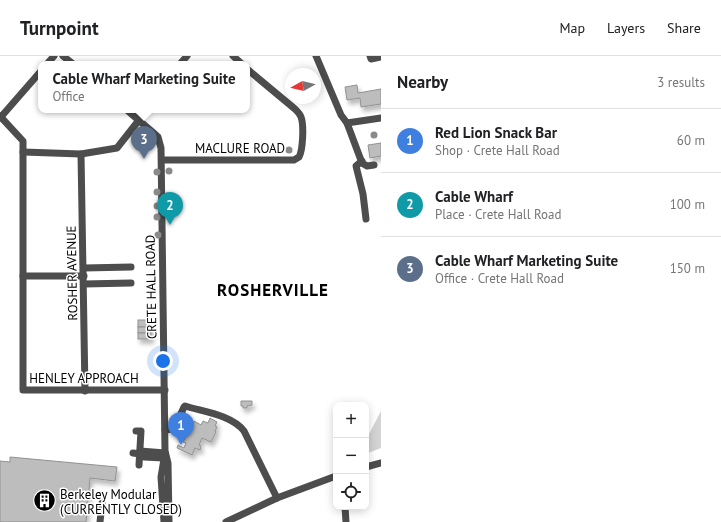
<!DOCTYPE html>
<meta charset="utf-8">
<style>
body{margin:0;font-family:"PT Sans",sans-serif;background:#f2f2f2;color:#202124}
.controls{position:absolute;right:12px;bottom:12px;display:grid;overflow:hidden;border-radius:8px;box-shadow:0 2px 10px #0003}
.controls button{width:36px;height:36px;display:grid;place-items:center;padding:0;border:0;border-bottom:1px solid #e0e0e0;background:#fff;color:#202124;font:20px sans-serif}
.compass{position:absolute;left:285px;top:12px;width:36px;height:36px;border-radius:50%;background:#fff;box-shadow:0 2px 10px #0003;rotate:262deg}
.you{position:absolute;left:163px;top:305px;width:14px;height:14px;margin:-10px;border:3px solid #fff;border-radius:50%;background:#1a73e8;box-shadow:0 0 0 6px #1a73e833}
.badge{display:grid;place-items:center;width:26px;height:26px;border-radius:50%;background:#000;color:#fff;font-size:13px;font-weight:700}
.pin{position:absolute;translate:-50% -33px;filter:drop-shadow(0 1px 2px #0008)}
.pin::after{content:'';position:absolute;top:21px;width:14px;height:12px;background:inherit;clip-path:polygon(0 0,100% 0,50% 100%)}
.popup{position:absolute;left:38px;top:5px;width:212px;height:52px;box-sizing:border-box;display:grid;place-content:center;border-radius:8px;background:#fff;filter:drop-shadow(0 1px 3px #0005);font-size:13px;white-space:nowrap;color:#757577}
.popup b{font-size:15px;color:#202124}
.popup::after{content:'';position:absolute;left:50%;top:100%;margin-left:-8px;border:8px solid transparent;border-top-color:#fff}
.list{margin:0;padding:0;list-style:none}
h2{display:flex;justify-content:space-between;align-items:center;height:52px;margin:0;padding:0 16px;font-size:17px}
h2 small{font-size:13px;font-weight:400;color:#757577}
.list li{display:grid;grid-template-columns:26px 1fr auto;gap:12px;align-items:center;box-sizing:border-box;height:64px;padding:0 16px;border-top:1px solid #e0e0e0}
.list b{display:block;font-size:15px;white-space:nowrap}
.list p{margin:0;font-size:13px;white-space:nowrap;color:#757577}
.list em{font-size:13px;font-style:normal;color:#757577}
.icon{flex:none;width:22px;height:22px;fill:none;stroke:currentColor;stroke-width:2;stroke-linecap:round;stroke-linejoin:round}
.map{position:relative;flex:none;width:381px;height:466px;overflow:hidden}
header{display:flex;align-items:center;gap:24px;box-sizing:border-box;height:56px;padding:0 20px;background:#fff;border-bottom:1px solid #e0e0e0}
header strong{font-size:19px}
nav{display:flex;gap:22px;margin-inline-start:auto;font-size:14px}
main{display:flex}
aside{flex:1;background:#fff}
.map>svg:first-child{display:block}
.green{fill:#d4d4d4}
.building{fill:#bdbdbd;stroke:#919191;filter:url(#shadow)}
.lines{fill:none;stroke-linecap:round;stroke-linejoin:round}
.minor{stroke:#4d4d4d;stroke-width:7}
.tree{fill:#8a8a8a}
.labels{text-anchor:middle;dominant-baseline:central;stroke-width:3;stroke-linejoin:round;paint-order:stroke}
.street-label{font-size:13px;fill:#000;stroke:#fff}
.poi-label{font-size:13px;fill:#000;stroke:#fff;text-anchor:start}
.district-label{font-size:17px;font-weight:bold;letter-spacing:1px;fill:#000;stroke:#fff}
</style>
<header>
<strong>Turnpoint</strong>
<nav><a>Map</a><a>Layers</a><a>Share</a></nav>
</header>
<main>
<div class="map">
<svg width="381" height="466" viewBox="0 0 381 466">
<defs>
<filter id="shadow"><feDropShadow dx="2.5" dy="4.5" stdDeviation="2" flood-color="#0004"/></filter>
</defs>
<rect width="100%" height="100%" fill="#fff"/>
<!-- green -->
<g class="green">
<polygon points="135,77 138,77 146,85 143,90 133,89 132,87 136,83 134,79"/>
<polygon points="381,355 381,392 368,397 369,402 366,403 366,384"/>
</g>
<!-- building -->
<g class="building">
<polygon points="357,29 358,37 381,33 381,48 361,51 360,42 347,44 345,31"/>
<polygon points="381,87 381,100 370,102 368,89"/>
<rect x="138" y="264" width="13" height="7"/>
<rect x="138" y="271" width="13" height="6"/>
<rect x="138" y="277" width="13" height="6"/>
<polygon points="241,345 252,345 252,349 247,350 247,352 243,352 243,350 241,350"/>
<polygon points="210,362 217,366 215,370 217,371 215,375 216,376 211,386 202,382 199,389 201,390 200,394 195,392 192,399 177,392 178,389 184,392 186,387 183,386 194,365 201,369 203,365 208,367"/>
<polygon points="10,401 117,411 115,425 90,422 86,466 0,466 0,405 10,406"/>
</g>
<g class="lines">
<!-- minor -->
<g class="minor">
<polyline points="63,0 73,8"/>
<polyline points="233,0 242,8"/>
<polyline points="316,0 341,59 347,67 362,107 367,110 374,109"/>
<polyline points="370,0 371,3 381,1"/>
<polyline points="47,8 54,0"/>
<polyline points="180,8 187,0"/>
<polyline points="127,54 158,81 161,92 165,395 168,407 169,466"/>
<polyline points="0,60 23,85 23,334 165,334"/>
<polyline points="0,62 41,15"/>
<polyline points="347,67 381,62"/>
<polyline points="23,96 81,98 117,92 139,64 142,54"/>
<polyline points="81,98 85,335"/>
<path d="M 162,104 L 294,104 L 299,101 C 303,94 304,69 301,61 C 300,58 297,55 295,53 L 247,13"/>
<polyline points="362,105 356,110 363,138 366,163"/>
<polyline points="84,212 131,211"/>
<polyline points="23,220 84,220"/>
<polyline points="84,228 131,227"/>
<path d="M 165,374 L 172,373 L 175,371 L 184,351 L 185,350 C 204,356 232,359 244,375 L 277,442"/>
<polyline points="136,375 141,375 139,409"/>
<polyline points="140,395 165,397"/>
<polyline points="133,397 140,398 144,401 163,402"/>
<polyline points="366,411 381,407"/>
<polyline points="345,451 346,466"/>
<polyline points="100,466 102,447"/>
<polyline points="164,466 161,421 165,397"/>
<polyline points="226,466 277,442 336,420"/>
</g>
</g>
<!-- trees -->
<g class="tree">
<circle cx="374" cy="79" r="3.5"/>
<circle cx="289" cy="94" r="3.5"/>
<circle cx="169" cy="115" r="3.5"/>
<circle cx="157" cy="116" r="3.5"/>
<circle cx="157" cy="136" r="3.5"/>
<circle cx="157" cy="150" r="3.5"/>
<circle cx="157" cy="161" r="3.5"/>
<circle cx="158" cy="179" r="3.5"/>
</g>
<!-- icons -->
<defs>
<symbol id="building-disc" viewBox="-11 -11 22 22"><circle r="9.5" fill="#000" stroke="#fff"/><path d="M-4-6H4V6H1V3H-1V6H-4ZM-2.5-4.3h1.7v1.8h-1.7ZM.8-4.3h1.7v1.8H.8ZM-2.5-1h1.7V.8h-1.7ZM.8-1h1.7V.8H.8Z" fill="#fff"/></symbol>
</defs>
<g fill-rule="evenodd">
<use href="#building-disc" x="32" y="432" width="25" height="25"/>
</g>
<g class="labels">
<!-- street labels -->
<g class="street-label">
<text x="240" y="92">MACLURE ROAD</text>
<text transform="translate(72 217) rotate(-91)">ROSHER AVENUE</text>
<text transform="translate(151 231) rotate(-91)">CRETE HALL ROAD</text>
<text x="84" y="322">HENLEY APPROACH</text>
</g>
<!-- poi labels -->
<g class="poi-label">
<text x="60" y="438">Berkeley Modular<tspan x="60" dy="15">(CURRENTLY CLOSED)</tspan></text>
</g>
<!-- district labels -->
<g class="district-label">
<text x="273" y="234">ROSHERVILLE</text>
</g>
</g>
</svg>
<div class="controls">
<button>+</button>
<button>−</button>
<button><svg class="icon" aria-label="locate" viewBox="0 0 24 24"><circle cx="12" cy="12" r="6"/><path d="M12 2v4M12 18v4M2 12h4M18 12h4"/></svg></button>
</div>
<svg class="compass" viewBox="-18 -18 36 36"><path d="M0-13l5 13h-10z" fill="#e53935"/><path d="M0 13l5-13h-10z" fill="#757577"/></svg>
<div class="you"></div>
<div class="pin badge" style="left:181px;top:389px;background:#3f7fe0">1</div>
<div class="pin badge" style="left:170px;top:169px;background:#0f9aa8">2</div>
<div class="pin badge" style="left:144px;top:103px;background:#5c6f8a">3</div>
<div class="popup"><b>Cable Wharf Marketing Suite</b>Office</div>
</div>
<aside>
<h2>Nearby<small>3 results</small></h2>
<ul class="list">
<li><span class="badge" style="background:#3f7fe0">1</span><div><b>Red Lion Snack Bar</b><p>Shop · Crete Hall Road</p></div><em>60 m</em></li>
<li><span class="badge" style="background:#0f9aa8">2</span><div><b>Cable Wharf</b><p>Place · Crete Hall Road</p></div><em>100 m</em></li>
<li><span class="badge" style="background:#5c6f8a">3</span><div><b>Cable Wharf Marketing Suite</b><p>Office · Crete Hall Road</p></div><em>150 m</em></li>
</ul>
</aside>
</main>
